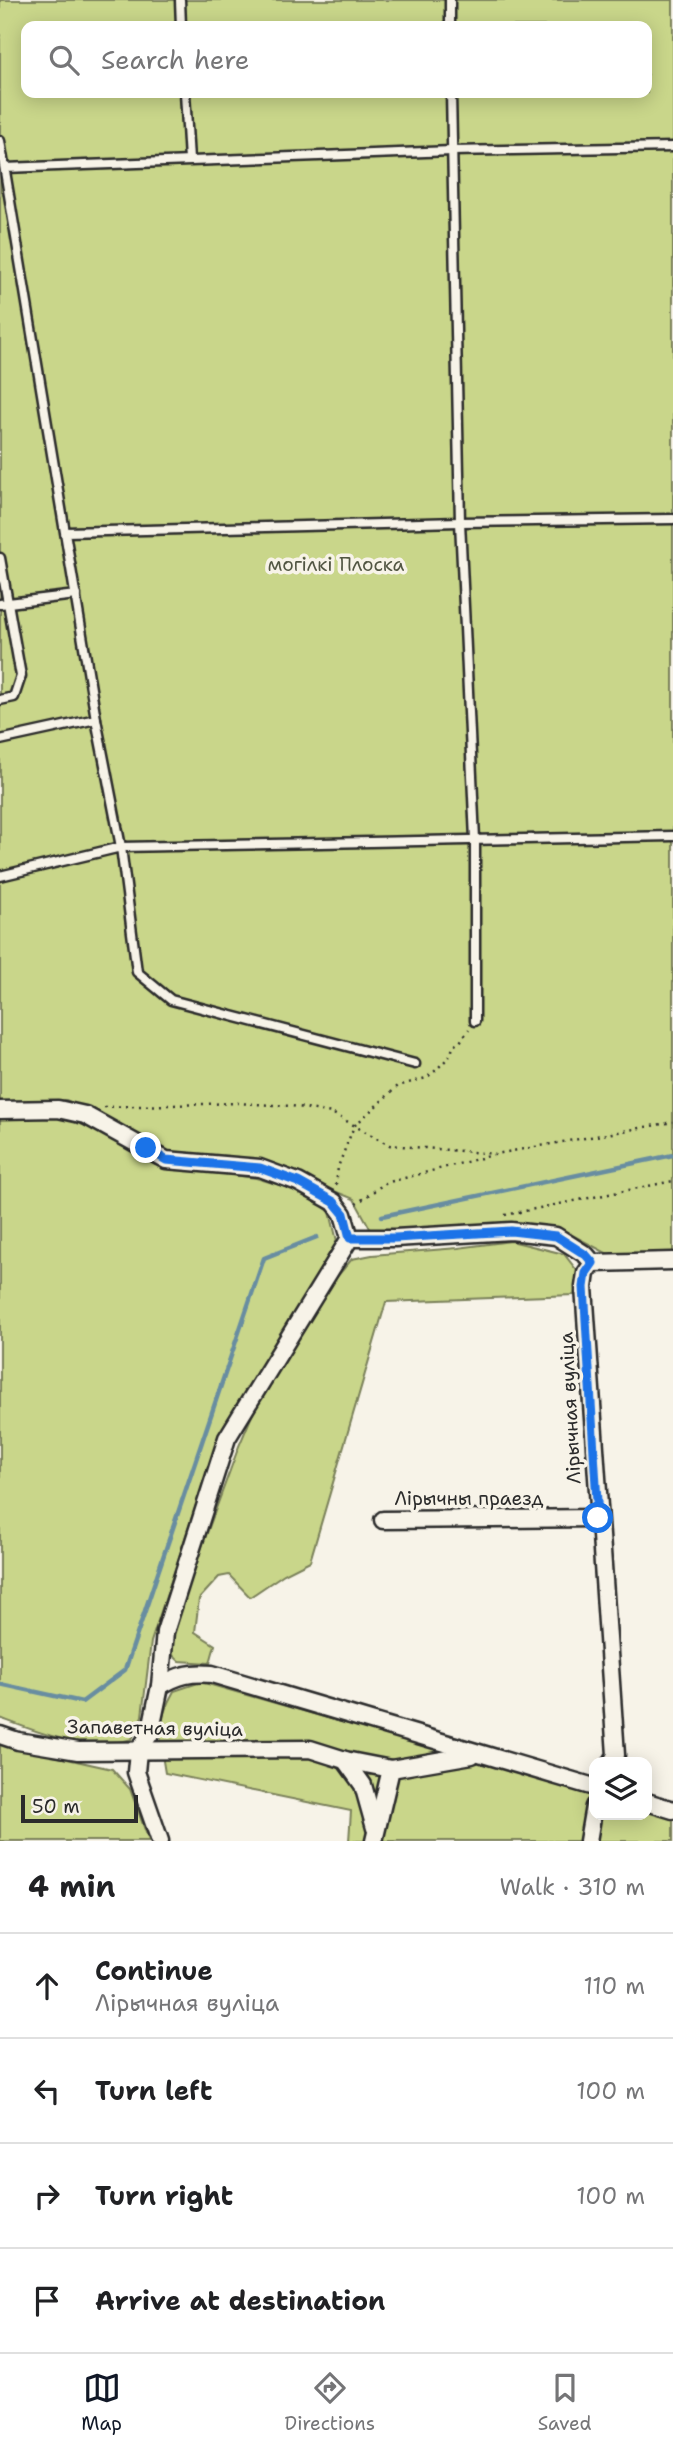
<!DOCTYPE html>
<meta charset="utf-8">
<style>
body{margin:0;font-family:"Shantell Sans",sans-serif;background:#f6f6f6;color:#202124}
.controls{position:absolute;right:21px;bottom:21px;display:grid;overflow:hidden;border-radius:14px;box-shadow:0 4px 18px #0003}
.controls button{width:63px;height:63px;display:grid;place-items:center;padding:0;border:0;border-bottom:2px solid #e0e0e0;background:#fff;color:#202124;font:35px sans-serif}
.scale{position:absolute;left:21px;bottom:18px;width:117px;box-sizing:border-box;padding-left:7px;border:4px solid #2b2b2b;border-top:0;font-size:19px;line-height:24px;white-space:nowrap;color:#2b2b2b;-webkit-text-stroke:5px #f7f3e8;paint-order:stroke}
.stop{position:absolute;width:21px;height:21px;margin:-16px;border:5px solid #1a73e8;border-radius:50%;background:#fff}
.stop.end{background:#1a73e8;border-color:#fff;box-shadow:0 2px 7px #0008}
.list{margin:0;padding:0;list-style:none}
h2{display:flex;justify-content:space-between;align-items:center;height:91px;margin:0;padding:0 28px;font-size:30px}
h2 small{font-size:23px;font-weight:400;color:#757577}
.list li{display:grid;grid-template-columns:46px 1fr auto;gap:21px;align-items:center;box-sizing:border-box;height:105px;padding:0 28px;border-top:2px solid #e0e0e0}
.list b{display:block;font-size:26px;white-space:nowrap}
.list p{margin:0;font-size:23px;white-space:nowrap;color:#757577}
.list em{font-size:23px;font-style:normal;color:#757577}
.icon{flex:none;width:38px;height:38px;fill:none;stroke:currentColor;stroke-width:2;stroke-linecap:round;stroke-linejoin:round}
.map{position:relative;flex:none;width:673px;height:1841px;overflow:hidden}
.search{position:absolute;background:#fff;box-shadow:0 4px 18px #0003;left:21px;right:21px;top:21px;height:77px;display:flex;align-items:center;gap:18px;box-sizing:border-box;padding:0 24px;border-radius:14px;color:#757577;font-size:26px}
.sheet{height:511px;background:#fff}
nav{display:flex;justify-content:space-around;align-items:center;box-sizing:border-box;height:98px;border-top:2px solid #e0e0e0;background:#fff;font-size:19px;color:#757577}
nav a{display:grid;justify-items:center;gap:4px}
nav .on{color:#111827}
.map>svg:first-child{display:block}
.green{fill:#c9d68a;stroke:#7a805a;stroke-width:2;fill-rule:evenodd}
.lines{fill:none;stroke-linecap:round;stroke-linejoin:round}
.stream{stroke:#678da1;stroke-width:4.5}
.lane-casing{stroke:#2b2b2b;stroke-width:13}
.street-casing{stroke:#2b2b2b;stroke-width:21}
.path{stroke:#2b2b2b;stroke-width:2.5;stroke-dasharray:2 5;stroke-linecap:butt}
.lane{stroke:#f7f3e8;stroke-width:8}
.street{stroke:#f7f3e8;stroke-width:16}
.route{stroke:#1a73e8;stroke-width:9}
.labels{text-anchor:middle;dominant-baseline:central;stroke-width:7;stroke-linejoin:round;paint-order:stroke}
.park-label{font-size:19px;fill:#525643;stroke:#f7f3e8}
.street-label{font-size:19px;fill:#2b2b2b;stroke:#f7f3e8}
</style>
<div class="map">
<svg width="673" height="1841" viewBox="0 0 673 1841">
<rect width="100%" height="100%" fill="#f7f3e8"/>
<filter id="ink" filterUnits="userSpaceOnUse"><feTurbulence type="fractalNoise" baseFrequency=".0143" numOctaves="2"/><feDisplacementMap in="SourceGraphic" scale="14" xChannelSelector="R" yChannelSelector="G"/><feConvolveMatrix kernelMatrix="1 2 1 2 8 2 1 2 1" color-interpolation-filters="sRGB"/></filter>
<g filter="url(#ink)">
<!-- green -->
<g class="green">
<path d="M 0,0 L 673,0 L 673,1253 L 608,1254 L 559,1228 L 523,1224 L 371,1230 L 354,1199 L 263,1162 L 163,1151 L 109,1119 L 66,1100 L 0,1102 ZM 26,26 L 647,26 L 647,93 L 26,93 Z"/>
<path d="M 57,1115 L 99,1131 L 155,1165 L 256,1178 L 307,1193 L 330,1212 L 337,1241 L 335,1248 L 216,1444 L 151,1642 L 142,1716 L 132,1739 C 86,1752 43,1734 0,1718 L 0,1117 Z"/>
<polygon points="511,1241 564,1254 578,1272 574,1295 386,1302 310,1561 284,1574 250,1597 229,1575 219,1577 199,1599 195,1632 215,1645 210,1663 179,1661 167,1650 172,1628 239,1446 256,1406 330,1285 352,1259 372,1255 458,1248"/>
<path d="M 201,1682 L 594,1794 L 594,1815 L 647,1815 L 647,1810 L 673,1818 L 673,1841 L 349,1841 L 351,1811 L 165,1773 C 159,1739 156,1722 174,1691 Z"/>
<polygon points="0,1744 112,1769 130,1789 149,1841 0,1841"/>
</g>
<g class="lines">
<!-- stream -->
<g class="stream">
<polyline points="382,1216 673,1155"/>
<polyline points="0,1684 82,1702 125,1670 264,1258 317,1237"/>
</g>
<defs>
<g id="lane">
<polyline points="180,0 181,26"/>
<polyline points="450,0 450,26"/>
<polyline points="185,93 189,160"/>
<polyline points="451,93 460,522 475,839 475,1021"/>
<polyline points="0,141 96,719 121,847 673,836"/>
<polyline points="5,168 452,151 673,147"/>
<polyline points="66,532 460,522 673,519"/>
<polyline points="0,558 21,676 14,697 0,700"/>
<polyline points="0,604 76,595"/>
<polyline points="0,740 96,719"/>
<polyline points="0,876 121,847 137,972 171,1000 415,1064"/>
</g>
<g id="street">
<polyline points="0,1110 58,1109 85,1115 166,1160 260,1168 298,1182 334,1202 343,1214 350,1238 395,1238 511,1231 556,1236 586,1255 593,1263"/>
<polyline points="593,1263 586,1273 584,1287 616,1755 612,1762"/>
<polyline points="593,1263 673,1261"/>
<polyline points="383,1520 598,1518"/>
<path d="M 160,1686 C 178,1675 191,1672 212,1674 L 594,1787"/>
<polyline points="0,1735 18,1741 78,1751 310,1749 345,1760 391,1769"/>
<polyline points="345,1760 363,1785 375,1828"/>
<polyline points="647,1802 673,1810"/>
<polyline points="160,1841 136,1772 138,1751 150,1734 160,1686 165,1632 227,1438 350,1238"/>
<polyline points="374,1841 391,1769 472,1755"/>
<polyline points="588,1841 594,1806"/>
</g>
</defs>
<!-- lane casing -->
<use href="#lane" class="lane-casing"/>
<!-- street casing -->
<use href="#street" class="street-casing"/>
<!-- path -->
<g class="path">
<polyline points="104,1107 237,1103 292,1106 332,1113 389,1145 496,1154 673,1122"/>
<polyline points="336,1185 338,1167 354,1126 398,1086 426,1078 435,1071 451,1055 453,1046 460,1042 469,1029"/>
<polyline points="356,1204 385,1183 493,1155"/>
<polyline points="505,1215 673,1181"/>
</g>
<!-- lane -->
<use href="#lane" class="lane"/>
<!-- street -->
<use href="#street" class="street"/>
</g>
</g>
<g class="lines" filter="url(#ink)">
<!-- route -->
<polyline class="route" points="146,1148 166,1160 260,1168 298,1182 334,1202 344,1214 350,1238 395,1238 511,1231 556,1236 586,1255 593,1263 586,1273 584,1287 598,1518"/>
</g>
<g class="labels">
<!-- park labels -->
<g class="park-label">
<text x="336" y="564">могілкі Плоска</text>
</g>
<!-- street labels -->
<g class="street-label">
<text transform="translate(570 1408) rotate(-93)">Лірычная вуліца</text>
<text x="469" y="1498">Лірычны праезд</text>
<text transform="translate(155 1728) rotate(1)">Запаветная вуліца</text>
</g>
</g>
</svg>
<div class="controls">
<button><svg class="icon" aria-label="layers" viewBox="0 0 24 24"><path d="M12 4l9 5-9 5-9-5zM3 14l9 5 9-5"/></svg></button>
</div>
<div class="scale">50 m</div>
<div class="stop" style="left:598px;top:1518px"></div>
<div class="stop end" style="left:146px;top:1148px"></div>
<div class="search"><svg class="icon" aria-label="search" viewBox="0 0 24 24"><circle cx="10" cy="10" r="6"/><path d="M15 15l6 6"/></svg>Search here</div>
</div>
<section class="sheet">
<h2>4 min<small>Walk · 310 m</small></h2>
<ul class="list">
<li><svg class="icon" aria-label="ahead" viewBox="0 0 24 24"><path d="M12 20V5M6 11l6-6 6 6"/></svg><div><b>Continue</b><p>Лірычная вуліца</p></div><em>110 m</em></li>
<li><svg class="icon" aria-label="left" viewBox="0 0 24 24"><path d="M17 20v-9H6M10 6l-5 5 5 5"/></svg><div><b>Turn left</b></div><em>100 m</em></li>
<li><svg class="icon" aria-label="right" viewBox="0 0 24 24"><path d="M7 20v-9h11M14 6l5 5-5 5"/></svg><div><b>Turn right</b></div><em>100 m</em></li>
<li><svg class="icon" aria-label="arrive" viewBox="0 0 24 24"><path d="M6 21V4h12l-3 4 3 4H6"/></svg><div><b>Arrive at destination</b></div></li>
</ul>
</section>
<nav>
<a class="on"><svg class="icon" aria-label="map" viewBox="0 0 24 24"><path d="M3 6l6-2 6 2 6-2v14l-6 2-6-2-6 2zM9 4v14M15 6v14"/></svg>Map</a>
<a><svg class="icon" aria-label="directions" viewBox="0 0 24 24"><path d="M12 3l9 9-9 9-9-9zM9 14v-3h6M13 9l2 2-2 2"/></svg>Directions</a>
<a><svg class="icon" aria-label="saved" viewBox="0 0 24 24"><path d="M7 4h10v16l-5-4-5 4z"/></svg>Saved</a>
</nav>
